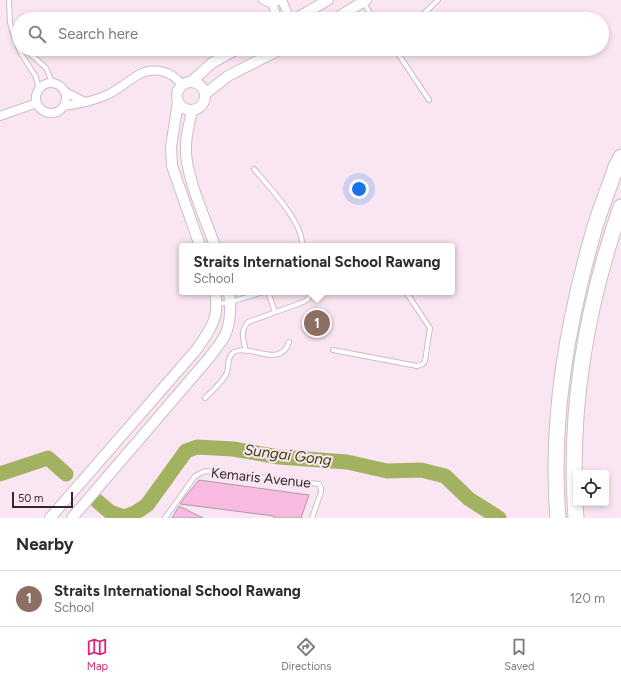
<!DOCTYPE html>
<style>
body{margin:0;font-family:Figtree,sans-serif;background:#f2f2f3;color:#2b2b33}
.controls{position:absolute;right:12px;bottom:12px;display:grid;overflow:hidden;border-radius:4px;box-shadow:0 2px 6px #0003}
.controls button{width:36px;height:36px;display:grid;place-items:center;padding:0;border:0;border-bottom:1px solid #e1e1e2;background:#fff;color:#2b2b33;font:20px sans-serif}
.scale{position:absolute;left:12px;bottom:10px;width:61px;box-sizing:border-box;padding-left:4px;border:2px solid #2f282c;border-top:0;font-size:11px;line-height:14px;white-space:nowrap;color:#2f282c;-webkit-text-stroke:3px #f9e6f2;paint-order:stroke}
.you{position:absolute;left:359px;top:189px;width:14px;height:14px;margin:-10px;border:3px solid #fff;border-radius:50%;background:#1a73e8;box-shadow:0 0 0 6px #1a73e833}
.badge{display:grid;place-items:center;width:26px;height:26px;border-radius:50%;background:#db2777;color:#fff;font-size:13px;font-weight:700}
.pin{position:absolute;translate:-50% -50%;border:2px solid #fff;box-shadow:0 1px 4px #0006}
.popup{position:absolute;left:179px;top:243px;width:276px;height:52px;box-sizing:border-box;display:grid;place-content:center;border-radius:4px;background:#fff;filter:drop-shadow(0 1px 3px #0005);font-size:13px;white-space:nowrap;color:#7c7c81}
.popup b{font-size:15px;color:#2b2b33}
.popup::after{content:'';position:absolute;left:50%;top:100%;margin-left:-8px;border:8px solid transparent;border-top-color:#fff}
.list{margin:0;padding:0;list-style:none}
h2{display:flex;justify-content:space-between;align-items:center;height:52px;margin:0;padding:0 16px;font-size:17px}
h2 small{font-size:13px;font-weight:400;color:#7c7c81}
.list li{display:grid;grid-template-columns:26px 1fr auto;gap:12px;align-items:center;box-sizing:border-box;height:56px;padding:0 16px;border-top:1px solid #e1e1e2}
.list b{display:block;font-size:15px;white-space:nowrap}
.list p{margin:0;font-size:13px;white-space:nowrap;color:#7c7c81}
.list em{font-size:13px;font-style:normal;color:#7c7c81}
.icon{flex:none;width:22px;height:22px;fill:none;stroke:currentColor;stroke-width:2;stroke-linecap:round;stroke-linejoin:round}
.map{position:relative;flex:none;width:621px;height:518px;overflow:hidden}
.search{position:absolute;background:#fff;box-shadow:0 2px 6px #0003;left:12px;right:12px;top:12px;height:44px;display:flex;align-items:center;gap:10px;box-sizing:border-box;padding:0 14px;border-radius:22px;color:#7c7c81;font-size:15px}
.sheet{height:108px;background:#fff}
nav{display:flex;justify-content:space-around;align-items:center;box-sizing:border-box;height:56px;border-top:1px solid #e1e1e2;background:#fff;font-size:11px;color:#7c7c81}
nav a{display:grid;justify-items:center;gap:2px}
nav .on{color:#db2777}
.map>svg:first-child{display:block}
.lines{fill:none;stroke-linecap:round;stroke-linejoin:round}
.river{stroke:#a3b260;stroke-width:15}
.building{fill:#f8bae1;stroke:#ac9aa5}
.service-casing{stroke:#cfbcc8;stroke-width:6}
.minor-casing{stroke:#cfbcc8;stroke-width:10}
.tertiary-casing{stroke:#cfbcc8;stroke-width:12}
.motorway-casing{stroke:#cfbcc8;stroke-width:17}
.service{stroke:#fff;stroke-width:4}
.minor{stroke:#fff;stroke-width:8}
.tertiary{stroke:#fff;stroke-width:10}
.motorway{stroke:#fff;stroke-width:15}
.labels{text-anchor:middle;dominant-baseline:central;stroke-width:4;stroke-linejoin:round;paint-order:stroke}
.street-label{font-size:14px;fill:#2f282c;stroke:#f9e6f2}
.water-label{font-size:15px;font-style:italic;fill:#394100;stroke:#f9e6f2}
</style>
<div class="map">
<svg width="621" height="518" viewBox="0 0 621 518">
<rect width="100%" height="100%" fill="#f9e6f2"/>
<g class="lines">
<!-- river -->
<g class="river">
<polyline points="0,474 48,458 66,474"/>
<polyline points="97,501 110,512 124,517 135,513 147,505 186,451 197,447 233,449 279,457 347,462 387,471 421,470 445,476 469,499 499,518"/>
</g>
</g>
<!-- building -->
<g class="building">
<polygon points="199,480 309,495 301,518 274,518 274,516 180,504 185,497"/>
<polygon points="179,506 203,518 172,518"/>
</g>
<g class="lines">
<defs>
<g id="service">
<polyline points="9,0 10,23 14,36 20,52 36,77 39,90"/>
<polyline points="363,2 374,19"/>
<polyline points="418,19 438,0"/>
<polyline points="25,49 46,68 53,84"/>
<polyline points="395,49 429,100"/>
<path d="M 254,169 C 269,187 304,223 302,246"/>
<polyline points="369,246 374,246"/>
<polyline points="268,292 275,312"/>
<polyline points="218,304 231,302 263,292"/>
<polyline points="333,350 417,366 423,364 425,361 430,328 406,292"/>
<path d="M 246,351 C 243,340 240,331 248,322 L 301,303 L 307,300 L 313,292"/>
<path d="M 205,398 C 211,392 225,380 227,372 C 229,366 227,356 234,352 C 253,344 280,369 289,342"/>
<polyline points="165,518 195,476 205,471 319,484 321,488 321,492 312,518"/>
</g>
<g id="minor">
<polyline points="263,0 272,4 280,0"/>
<polyline points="282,0 290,19"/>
<polyline points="272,4 278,19"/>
<circle cx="51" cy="98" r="15"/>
<polyline points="65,92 85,102"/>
<path d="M 64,106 C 79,104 95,101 109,94 C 119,89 128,81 138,75 C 153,66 172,71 182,85"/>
<polyline points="0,116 37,103"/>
</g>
<g id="tertiary">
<polyline points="295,19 328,0"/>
<polyline points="335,19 366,0"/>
<circle cx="191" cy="96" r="14"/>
<polyline points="191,82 212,63 237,49"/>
<polyline points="205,94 228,76 281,49"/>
<polyline points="178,102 171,147 172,166 200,246"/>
<path d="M 192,110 C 190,122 186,134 186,146 C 184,173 206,220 215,246"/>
<path d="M 50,518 L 197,349 C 211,328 220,318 215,292"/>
<path d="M 72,518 L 209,358 C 214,351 220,344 224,337 C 231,325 231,305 229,292"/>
</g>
<g id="motorway">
<path d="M 558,518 C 550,420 567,324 594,230 C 600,209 609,188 616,167 L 621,157"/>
<path d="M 576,518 C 568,412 586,307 621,207"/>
</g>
</defs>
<!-- service casing -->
<use href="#service" class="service-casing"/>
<!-- minor casing -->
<use href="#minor" class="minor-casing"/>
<!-- tertiary casing -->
<use href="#tertiary" class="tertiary-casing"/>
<!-- motorway casing -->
<use href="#motorway" class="motorway-casing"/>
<!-- service -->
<use href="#service" class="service"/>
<!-- minor -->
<use href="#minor" class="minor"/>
<!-- tertiary -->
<use href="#tertiary" class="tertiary"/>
<!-- motorway -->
<use href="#motorway" class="motorway"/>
</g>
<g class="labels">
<!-- street labels -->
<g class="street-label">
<text transform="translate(261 478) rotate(6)">Kemaris Avenue</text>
</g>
<!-- water labels -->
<g class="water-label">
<text transform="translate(288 455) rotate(7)">Sungai Gong</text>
</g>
</g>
</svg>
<div class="controls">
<button><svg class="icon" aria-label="locate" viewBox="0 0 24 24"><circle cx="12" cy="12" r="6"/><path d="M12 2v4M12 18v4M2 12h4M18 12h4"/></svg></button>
</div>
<div class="scale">50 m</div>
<div class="you"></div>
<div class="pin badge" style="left:317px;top:323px;background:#8d6e63">1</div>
<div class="popup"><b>Straits International School Rawang</b>School</div>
<div class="search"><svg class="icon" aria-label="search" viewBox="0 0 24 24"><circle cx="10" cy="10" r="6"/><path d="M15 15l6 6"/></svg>Search here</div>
</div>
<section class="sheet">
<h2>Nearby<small></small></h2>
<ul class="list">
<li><span class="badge" style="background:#8d6e63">1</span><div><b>Straits International School Rawang</b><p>School</p></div><em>120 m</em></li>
</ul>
</section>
<nav>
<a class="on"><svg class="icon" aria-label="map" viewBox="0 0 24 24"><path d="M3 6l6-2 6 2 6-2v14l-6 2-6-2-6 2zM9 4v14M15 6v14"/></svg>Map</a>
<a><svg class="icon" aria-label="directions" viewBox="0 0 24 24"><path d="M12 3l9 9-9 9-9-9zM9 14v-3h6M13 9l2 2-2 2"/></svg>Directions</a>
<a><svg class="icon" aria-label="saved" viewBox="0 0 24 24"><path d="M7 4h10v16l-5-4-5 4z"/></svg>Saved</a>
</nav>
